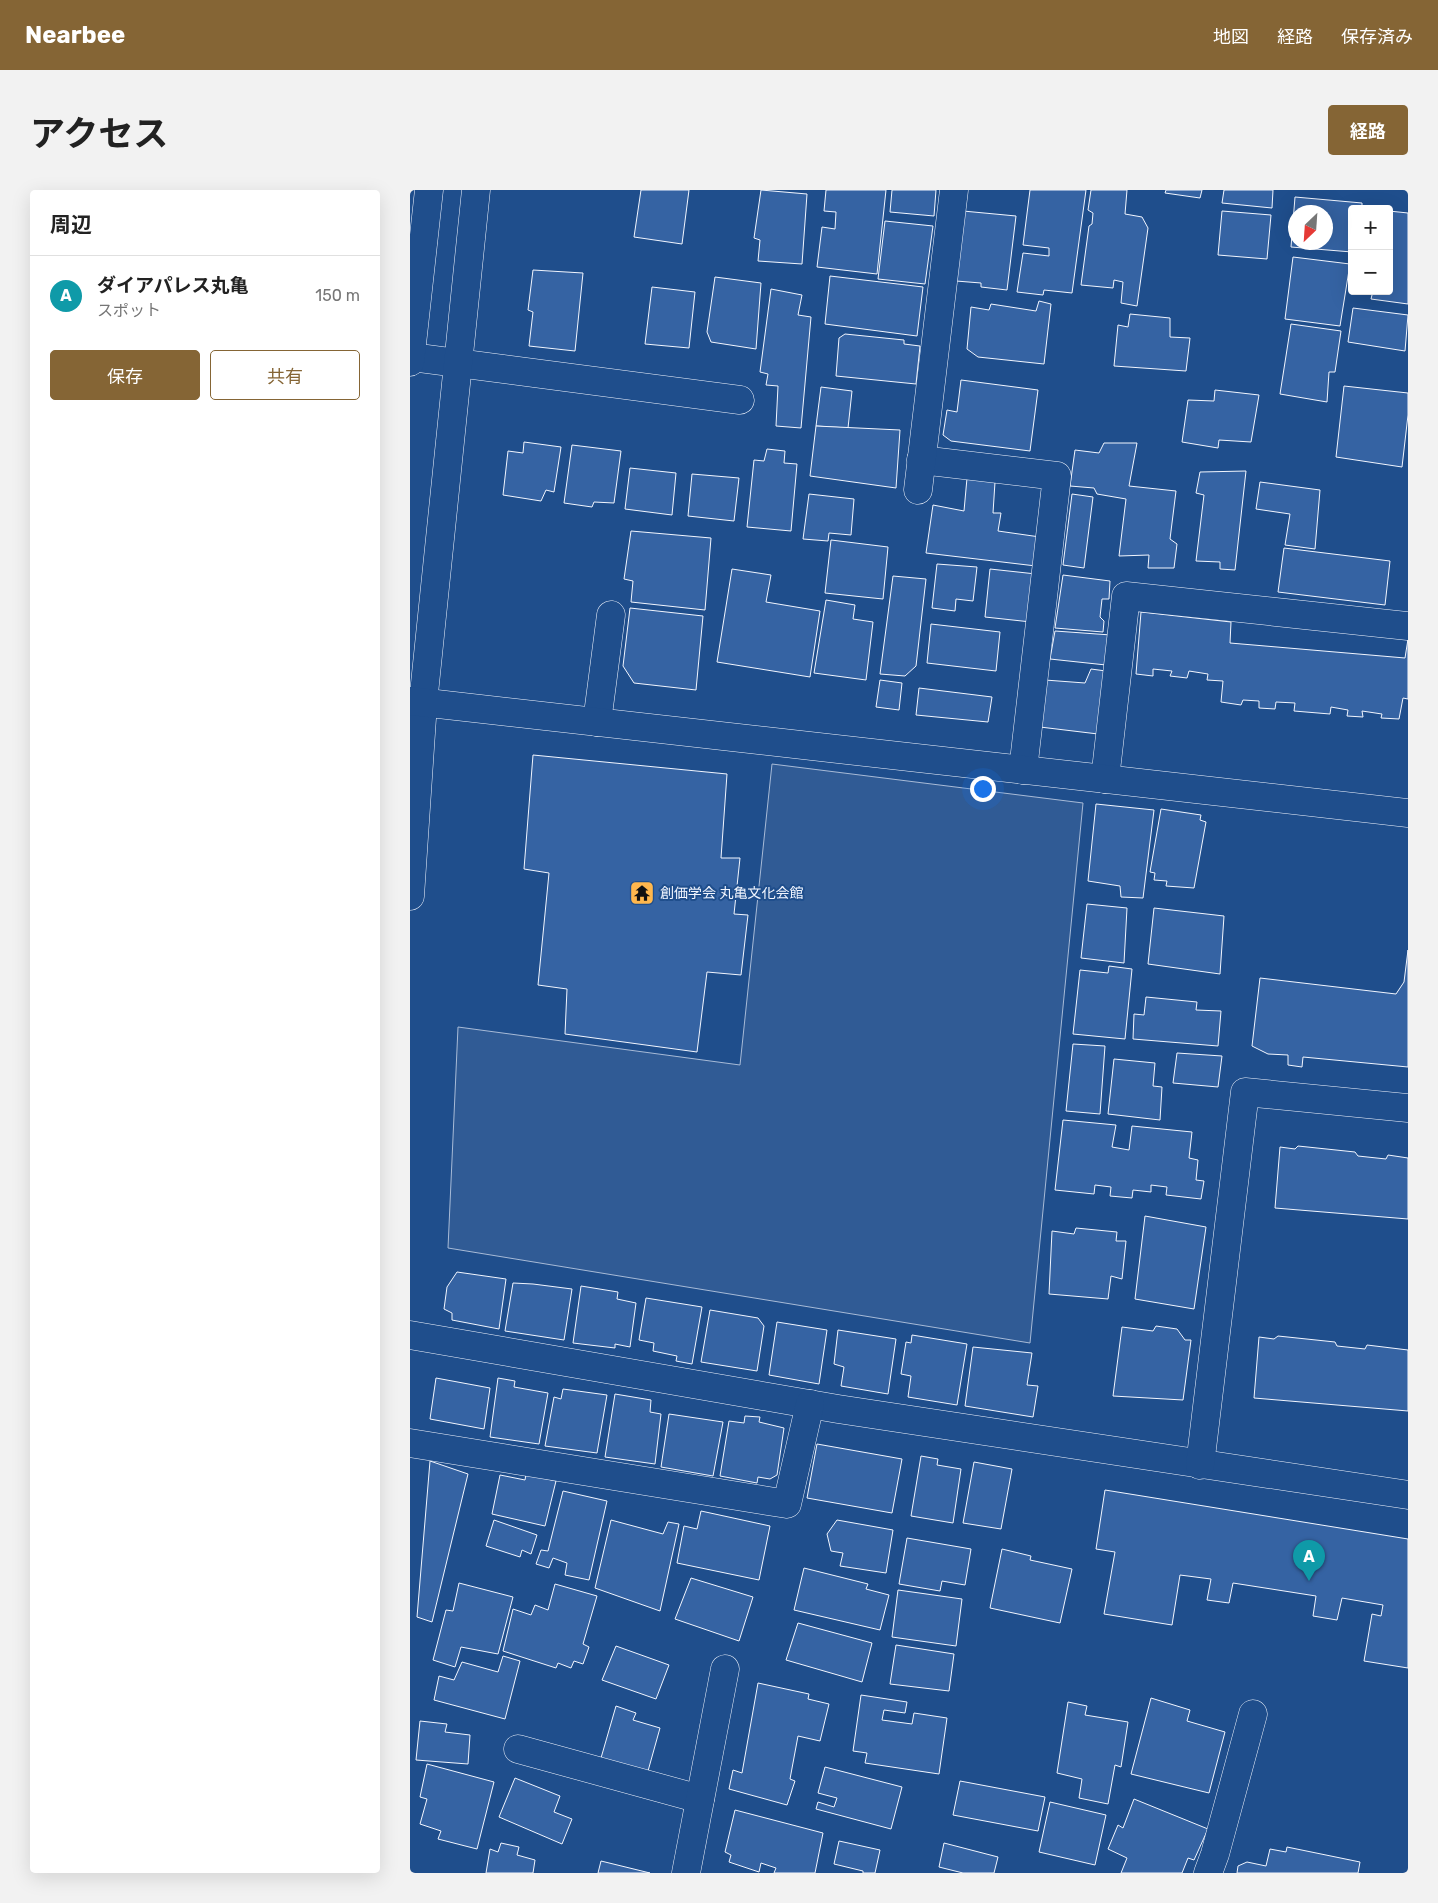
<!DOCTYPE html>
<html lang="ja">
<meta charset="utf-8">
<style>
body{margin:0;font-family:Rubik,"Noto Sans JP",sans-serif;background:#f2f2f2;color:#222}
.controls{position:absolute;right:15px;top:15px;display:grid;overflow:hidden;border-radius:5px;box-shadow:0 5px 20px #0002}
.controls button{width:45px;height:45px;display:grid;place-items:center;padding:0;border:0;border-bottom:1px solid #e0e0e0;background:#fff;color:#222;font:25px sans-serif}
.compass{position:absolute;left:878px;top:15px;width:45px;height:45px;border-radius:50%;background:#fff;box-shadow:0 5px 20px #0002;rotate:205deg}
.you{position:absolute;left:572px;top:598px;width:18px;height:18px;margin:-12px;border:4px solid #fff;border-radius:50%;background:#1a73e8;box-shadow:0 0 0 8px #1a73e833}
.badge{display:grid;place-items:center;width:32px;height:32px;border-radius:50%;background:#856535;color:#fff;font-size:16px;font-weight:700}
.pin{position:absolute;translate:-50% -41px;filter:drop-shadow(0 1px 2px #0008)}
.pin::after{content:'';position:absolute;top:26px;width:18px;height:15px;background:inherit;clip-path:polygon(0 0,100% 0,50% 100%)}
.list{margin:0;padding:0;list-style:none}
h2{display:flex;justify-content:space-between;align-items:center;height:65px;margin:0;padding:0 20px;font-size:21px}
h2 small{font-size:16px;font-weight:400;color:#767676}
.list li{display:grid;grid-template-columns:32px 1fr auto;gap:15px;align-items:center;box-sizing:border-box;height:80px;padding:0 20px;border-top:1px solid #e0e0e0}
.list b{display:block;font-size:19px;white-space:nowrap}
.list p{margin:0;font-size:16px;white-space:nowrap;color:#767676}
.list em{font-size:16px;font-style:normal;color:#767676}
.actions{display:flex;gap:10px;padding:15px 20px}
.actions a{flex:1;padding:11px 0;border:1px solid #856535;border-radius:5px;text-align:center;font-size:18px;color:#856535}
.actions .main{background:#856535;color:#fff}
.map{position:relative;flex:none;width:998px;height:1683px;overflow:hidden;border-radius:5px}
header{display:flex;align-items:center;gap:30px;box-sizing:border-box;height:70px;padding:0 25px;background:#856535;color:#fff}
header strong{font-size:24px}
nav{display:flex;gap:28px;margin-inline-start:auto;font-size:18px}
.intro{display:flex;align-items:center;justify-content:space-between;box-sizing:border-box;height:120px;padding:0 30px}
h1{margin:0;font-size:35px}
.button{padding:12px 22px;border-radius:5px;background:#856535;color:#fff;font-size:18px;font-weight:700}
main{display:flex;gap:30px;padding:0 30px}
aside{flex:1;background:#fff;border-radius:5px;box-shadow:0 5px 20px #0002}
.map>svg:first-child{display:block}
.parking{fill:#305b95;stroke:#a8bbd7}
.building{fill:#3563a3;stroke:#f2f6ff;fill-rule:evenodd}
.lines{fill:none;stroke-linecap:round;stroke-linejoin:round}
.minor-casing{stroke:#f2f6ff;stroke-width:29}
.tertiary-casing{stroke:#f2f6ff;stroke-width:29}
.minor{stroke:#1f4e8c;stroke-width:28}
.tertiary{stroke:#1f4e8c;stroke-width:28}
.labels{text-anchor:middle;dominant-baseline:central;stroke-width:4;stroke-linejoin:round;paint-order:stroke}
.poi-label{font-size:14px;fill:#f2f6ff;stroke:#1f4e8c;text-anchor:start}
</style>
<header>
<strong>Nearbee</strong>
<nav><a>地図</a><a>経路</a><a>保存済み</a></nav>
</header>
<div class="intro"><h1>アクセス</h1><a class="button">経路</a></div>
<main>
<aside>
<h2>周辺<small></small></h2>
<ul class="list">
<li><span class="badge" style="background:#0f9aa8">A</span><div><b>ダイアパレス丸亀</b><p>スポット</p></div><em>150 m</em></li>
</ul>
<div class="actions"><a class="main">保存</a><a>共有</a></div>
</aside>
<div class="map">
<svg width="998" height="1683" viewBox="0 0 998 1683">
<rect width="100%" height="100%" fill="#1f4e8c"/>
<!-- parking -->
<polygon class="parking" points="362,574 673,613 620,1153 38,1058 48,837 330,875"/>
<!-- building -->
<g class="building">
<polygon points="231,0 279,0 272,54 224,47"/>
<polygon points="351,0 397,4 392,74 348,71 350,50 344,48"/>
<polygon points="416,0 476,0 467,84 407,77 412,37 425,39 426,22 414,21"/>
<polygon points="482,0 526,0 524,26 480,22"/>
<polygon points="620,0 676,0 662,103 634,100 633,105 607,102 613,63 639,66 639,58 613,55"/>
<polygon points="681,0 717,0 715,24 732,27 738,38 727,116 711,113 713,92 704,90 703,98 671,95 679,36 682,34 683,23 678,20"/>
<polygon points="756,0 792,0 790,8 755,3"/>
<polygon points="814,0 863,0 862,18 812,13"/>
<path d="M 885,7 L 952,13 L 952,19 L 942,19 L 942,62 L 881,57 ZM 886,22 L 916,22 L 916,52 L 886,52 Z"/>
<polygon points="553,21 606,26 597,100 571,97 571,93 546,91"/>
<polygon points="812,21 861,25 857,69 808,65"/>
<polygon points="979,21 998,23 998,114 961,109 963,101 979,101"/>
<polygon points="475,31 523,36 515,94 468,89"/>
<polygon points="883,67 940,74 930,136 875,129"/>
<polygon points="123,80 173,83 165,161 119,156 123,122 118,120"/>
<polygon points="420,86 513,97 507,146 415,134"/>
<polygon points="305,87 351,93 346,159 301,152 297,142"/>
<polygon points="242,97 285,102 279,158 235,154"/>
<polygon points="361,99 392,105 388,125 401,127 391,238 366,236 368,196 356,195 358,184 350,182"/>
<polygon points="629,111 641,114 634,174 568,167 557,159 561,117 579,120 581,114 626,121"/>
<polygon points="943,118 998,125 995,161 938,152"/>
<polygon points="720,124 760,128 760,147 780,148 776,181 704,176 708,135 718,137"/>
<polygon points="881,134 931,141 925,182 919,182 917,212 870,204"/>
<polygon points="435,144 494,150 494,154 510,156 506,194 426,186 429,148"/>
<polygon points="551,190 628,200 620,261 541,251 533,245 537,220 547,222"/>
<polygon points="934,196 998,203 998,225 992,277 926,267"/>
<polygon points="411,197 442,201 438,238 406,236"/>
<polygon points="805,200 849,205 841,252 809,250 808,258 772,252 778,210 804,211"/>
<polygon points="406,236 490,240 486,298 400,286"/>
<polygon points="114,252 151,257 144,302 136,300 131,311 93,305 98,261 113,263"/>
<polygon points="694,253 727,253 719,296 766,301 760,349 767,354 764,378 738,378 739,365 709,366 716,309 687,304 684,298 660,296 665,260 689,263"/>
<polygon points="162,255 211,261 204,313 184,312 182,317 154,313"/>
<polygon points="357,259 375,261 374,273 387,274 381,341 337,337 344,270 354,271"/>
<polygon points="220,278 266,283 262,325 215,319"/>
<polygon points="836,281 825,380 810,379 810,372 786,371 794,305 786,303 790,282"/>
<polygon points="282,284 329,288 324,331 278,326"/>
<polygon points="557,288 585,292 583,323 591,323 588,341 630,347 626,376 516,363 523,315 554,321"/>
<polygon points="850,292 910,300 905,359 875,355 880,324 846,319"/>
<polygon points="399,304 444,309 441,345 419,343 418,351 393,349"/>
<polygon points="662,304 683,307 674,378 653,375"/>
<polygon points="221,341 301,348 295,420 221,412 223,391 214,389"/>
<polygon points="421,350 478,357 473,409 415,403"/>
<polygon points="874,358 980,371 975,415 868,402"/>
<polygon points="527,374 567,377 563,411 546,409 545,421 522,418"/>
<polygon points="322,379 361,385 356,412 410,421 400,487 307,472"/>
<polygon points="580,379 626,384 621,432 575,427"/>
<polygon points="653,385 700,391 699,409 692,409 690,427 694,431 693,442 645,438"/>
<polygon points="483,386 516,389 506,476 495,486 470,484"/>
<polygon points="416,410 445,415 443,429 463,432 456,490 404,483"/>
<polygon points="220,418 293,426 286,500 224,493 213,476"/>
<polygon points="731,422 821,432 820,453 995,468 998,449 998,509 993,508 989,529 971,528 972,524 952,521 953,527 937,526 938,520 921,517 920,524 884,521 885,513 866,512 865,519 849,518 849,511 833,510 831,515 811,512 813,491 797,490 798,484 779,481 777,488 760,486 762,481 743,479 743,486 726,484"/>
<polygon points="521,434 590,442 586,481 517,473"/>
<polygon points="645,441 701,445 696,475 640,469"/>
<polygon points="681,479 696,481 688,544 630,537 635,490 675,493"/>
<polygon points="470,490 492,493 489,520 466,517"/>
<polygon points="509,498 582,507 578,532 506,525"/>
<polygon points="123,565 317,584 311,668 330,668 324,724 338,725 331,785 297,782 287,862 155,844 157,799 128,795 139,683 114,679"/>
<polygon points="686,614 744,620 733,708 711,707 710,696 678,691"/>
<polygon points="751,619 791,625 790,630 796,632 784,698 756,696 757,691 744,690 745,683 740,682"/>
<polygon points="677,714 717,718 714,773 671,768"/>
<polygon points="744,718 814,726 810,784 738,774"/>
<polygon points="998,760 998,877 893,867 892,877 878,875 878,865 858,864 842,856 850,788 986,804 994,792"/>
<polygon points="699,776 722,779 715,849 663,844 670,780 698,783"/>
<polygon points="736,807 787,812 786,820 811,821 808,856 723,849 724,824 734,825"/>
<polygon points="663,854 695,856 690,924 656,921"/>
<polygon points="767,863 812,866 808,897 763,893"/>
<polygon points="704,869 745,873 743,896 752,897 750,930 698,924"/>
<polygon points="653,930 706,935 702,957 719,960 722,936 782,942 779,968 788,970 786,990 794,991 791,1009 756,1005 757,997 741,995 741,1002 723,1000 722,1008 700,1006 701,997 685,995 684,1004 645,1000"/>
<polygon points="888,956 945,962 948,966 976,969 978,965 998,968 998,1029 865,1018 870,957 885,959"/>
<polygon points="735,1026 796,1037 784,1119 725,1109"/>
<polygon points="666,1038 707,1042 706,1051 716,1051 712,1089 701,1086 698,1109 639,1104 642,1041 664,1044"/>
<polygon points="47,1082 96,1089 89,1139 42,1130 42,1123 34,1119 37,1097"/>
<polygon points="103,1093 123,1094 162,1099 154,1150 95,1141"/>
<polygon points="171,1096 208,1102 207,1109 226,1113 220,1157 205,1154 205,1158 163,1153"/>
<polygon points="236,1108 292,1117 282,1174 266,1171 267,1166 243,1161 244,1153 229,1150"/>
<polygon points="300,1120 348,1128 354,1136 347,1181 291,1172"/>
<polygon points="367,1132 417,1140 409,1194 359,1185"/>
<polygon points="746,1136 767,1139 775,1150 781,1150 773,1210 703,1206 712,1137 743,1141"/>
<polygon points="428,1140 486,1149 478,1204 431,1196 434,1177 424,1174"/>
<polygon points="502,1145 557,1154 547,1215 498,1207 501,1186 491,1184 496,1152 501,1153"/>
<polygon points="868,1146 925,1152 927,1156 955,1159 957,1155 998,1160 998,1221 844,1208 849,1147 864,1149"/>
<polygon points="563,1157 622,1163 617,1195 628,1196 623,1227 555,1216"/>
<polygon points="26,1188 80,1198 74,1239 20,1229"/>
<polygon points="88,1188 105,1191 104,1197 138,1203 129,1254 80,1247"/>
<polygon points="153,1199 197,1205 187,1263 135,1256 144,1207 151,1209"/>
<polygon points="205,1204 241,1210 240,1222 251,1224 245,1274 195,1267"/>
<polygon points="259,1224 313,1232 303,1286 251,1277"/>
<polygon points="335,1226 350,1227 349,1232 374,1238 367,1285 360,1289 348,1287 347,1293 310,1286 319,1231 334,1233"/>
<polygon points="407,1254 492,1269 482,1323 397,1308"/>
<polygon points="511,1266 528,1269 527,1275 551,1279 543,1333 501,1326"/>
<polygon points="20,1271 58,1284 22,1432 7,1427"/>
<polygon points="564,1272 602,1279 591,1339 553,1333"/>
<polygon points="116,1284 146,1291 135,1336 82,1324 90,1285 115,1290"/>
<polygon points="695,1300 998,1349 998,1478 954,1471 962,1424 971,1426 973,1415 932,1408 927,1430 903,1426 906,1406 823,1393 819,1413 797,1410 801,1389 770,1385 762,1435 694,1424 705,1362 686,1359"/>
<polygon points="153,1301 197,1311 179,1390 155,1385 157,1373 143,1368 139,1378 126,1374 131,1360 138,1361"/>
<polygon points="291,1321 360,1336 349,1390 267,1373 274,1336 287,1339"/>
<polygon points="84,1330 127,1345 121,1364 112,1360 110,1367 76,1356"/>
<polygon points="201,1330 253,1344 258,1332 269,1334 250,1421 185,1398"/>
<polygon points="427,1330 483,1340 476,1383 430,1376 433,1363 421,1361 417,1344"/>
<polygon points="497,1348 561,1359 555,1395 532,1391 530,1401 489,1394"/>
<polygon points="592,1359 621,1366 620,1370 662,1379 650,1433 580,1418"/>
<polygon points="394,1378 458,1394 456,1399 479,1405 470,1440 384,1420"/>
<polygon points="281,1388 343,1407 329,1451 265,1429"/>
<polygon points="49,1393 103,1407 88,1464 51,1457 45,1477 23,1470 36,1420 43,1421"/>
<polygon points="145,1394 187,1406 173,1454 179,1457 173,1474 164,1471 161,1478 148,1473 146,1478 93,1461 103,1419 121,1425 125,1415 138,1420"/>
<polygon points="488,1400 552,1409 546,1456 482,1447"/>
<polygon points="388,1433 462,1453 452,1492 376,1470"/>
<polygon points="486,1455 544,1464 539,1501 480,1494"/>
<polygon points="206,1456 259,1475 246,1509 192,1490"/>
<polygon points="93,1466 110,1471 95,1529 24,1510 29,1486 44,1490 52,1472 88,1482"/>
<polygon points="348,1493 399,1504 398,1509 419,1514 410,1551 388,1546 380,1589 385,1591 377,1615 319,1599 323,1580 332,1583"/>
<polygon points="451,1505 497,1512 495,1523 474,1520 472,1530 502,1534 504,1523 537,1528 529,1584 455,1573 457,1563 443,1561"/>
<polygon points="741,1508 780,1520 777,1531 815,1542 799,1603 721,1584"/>
<polygon points="658,1512 677,1516 675,1525 718,1532 711,1577 705,1575 698,1614 669,1608 672,1589 647,1583"/>
<polygon points="206,1516 226,1523 223,1530 250,1538 238,1581 191,1568"/>
<polygon points="10,1531 37,1534 35,1542 60,1545 58,1574 6,1570"/>
<polygon points="17,1574 84,1592 67,1659 28,1649 31,1641 10,1634 17,1609 10,1607"/>
<polygon points="415,1577 492,1597 481,1639 406,1619 408,1612 424,1617 427,1608 408,1603"/>
<polygon points="105,1588 150,1606 144,1622 162,1629 152,1654 89,1627"/>
<polygon points="550,1591 635,1607 628,1641 543,1625"/>
<polygon points="724,1609 798,1639 784,1670 778,1668 772,1683 711,1683 717,1668 698,1659 708,1635 713,1638"/>
<polygon points="640,1612 696,1625 685,1675 629,1662"/>
<polygon points="325,1620 413,1643 405,1683 364,1683 366,1678 351,1673 349,1682 319,1672 321,1665 315,1662"/>
<polygon points="429,1651 470,1660 465,1683 453,1683 453,1681 424,1674"/>
<polygon points="91,1653 109,1657 107,1665 125,1670 123,1683 76,1683 80,1659 88,1662"/>
<polygon points="534,1653 588,1667 584,1683 553,1683 529,1677"/>
<polygon points="877,1657 950,1672 948,1683 827,1683 828,1676 837,1672 856,1676 860,1659 876,1662"/>
<polygon points="191,1671 240,1683 188,1683"/>
</g>
<g class="lines">
<defs>
<g id="minor">
<polyline points="1,167 330,210"/>
<polyline points="0,172 19,0"/>
<polyline points="511,270 647,286 613,580"/>
<polyline points="508,300 544,0"/>
<polyline points="187,532 201,425"/>
<polyline points="695,589 716,406 998,436"/>
<polyline points="0,706 13,513 66,0"/>
<polyline points="0,1145 428,1219 998,1305"/>
<polyline points="0,1253 377,1314 400,1214"/>
<polyline points="790,1275 835,902 998,918"/>
<polyline points="108,1559 290,1609"/>
<polyline points="276,1683 315,1479"/>
<polyline points="798,1683 805,1664 843,1524"/>
</g>
<polyline id="tertiary" points="0,511 998,623"/>
</defs>
<!-- minor casing -->
<use href="#minor" class="minor-casing"/>
<!-- tertiary casing -->
<use href="#tertiary" class="tertiary-casing"/>
<!-- minor -->
<use href="#minor" class="minor"/>
<!-- tertiary -->
<use href="#tertiary" class="tertiary"/>
</g>
<!-- icons -->
<defs>
<symbol id="temple-square" viewBox="-11 -11 22 22"><rect x="-9" y="-9" width="18" height="18" rx="4" fill="#ffb74d" stroke="#1f4e8c"/><path d="M0-6L5-2H3V0L6.5 2.5H4V6H1.5V3h-3V6H-4V2.5H-6.5L-3 0V-2H-5Z" fill="#111"/></symbol>
</defs>
<g fill-rule="evenodd">
<use href="#temple-square" x="218" y="689" width="28" height="28"/>
</g>
<g class="labels">
<!-- poi labels -->
<g class="poi-label">
<text x="250" y="703">創価学会 丸亀文化会館</text>
</g>
</g>
</svg>
<div class="controls">
<button>+</button>
<button>−</button>
</div>
<svg class="compass" viewBox="-18 -18 36 36"><path d="M0-13l5 13h-10z" fill="#e53935"/><path d="M0 13l5-13h-10z" fill="#767676"/></svg>
<div class="you"></div>
<div class="pin badge" style="left:899px;top:1391px;background:#0f9aa8">A</div>
</div>
</main>
